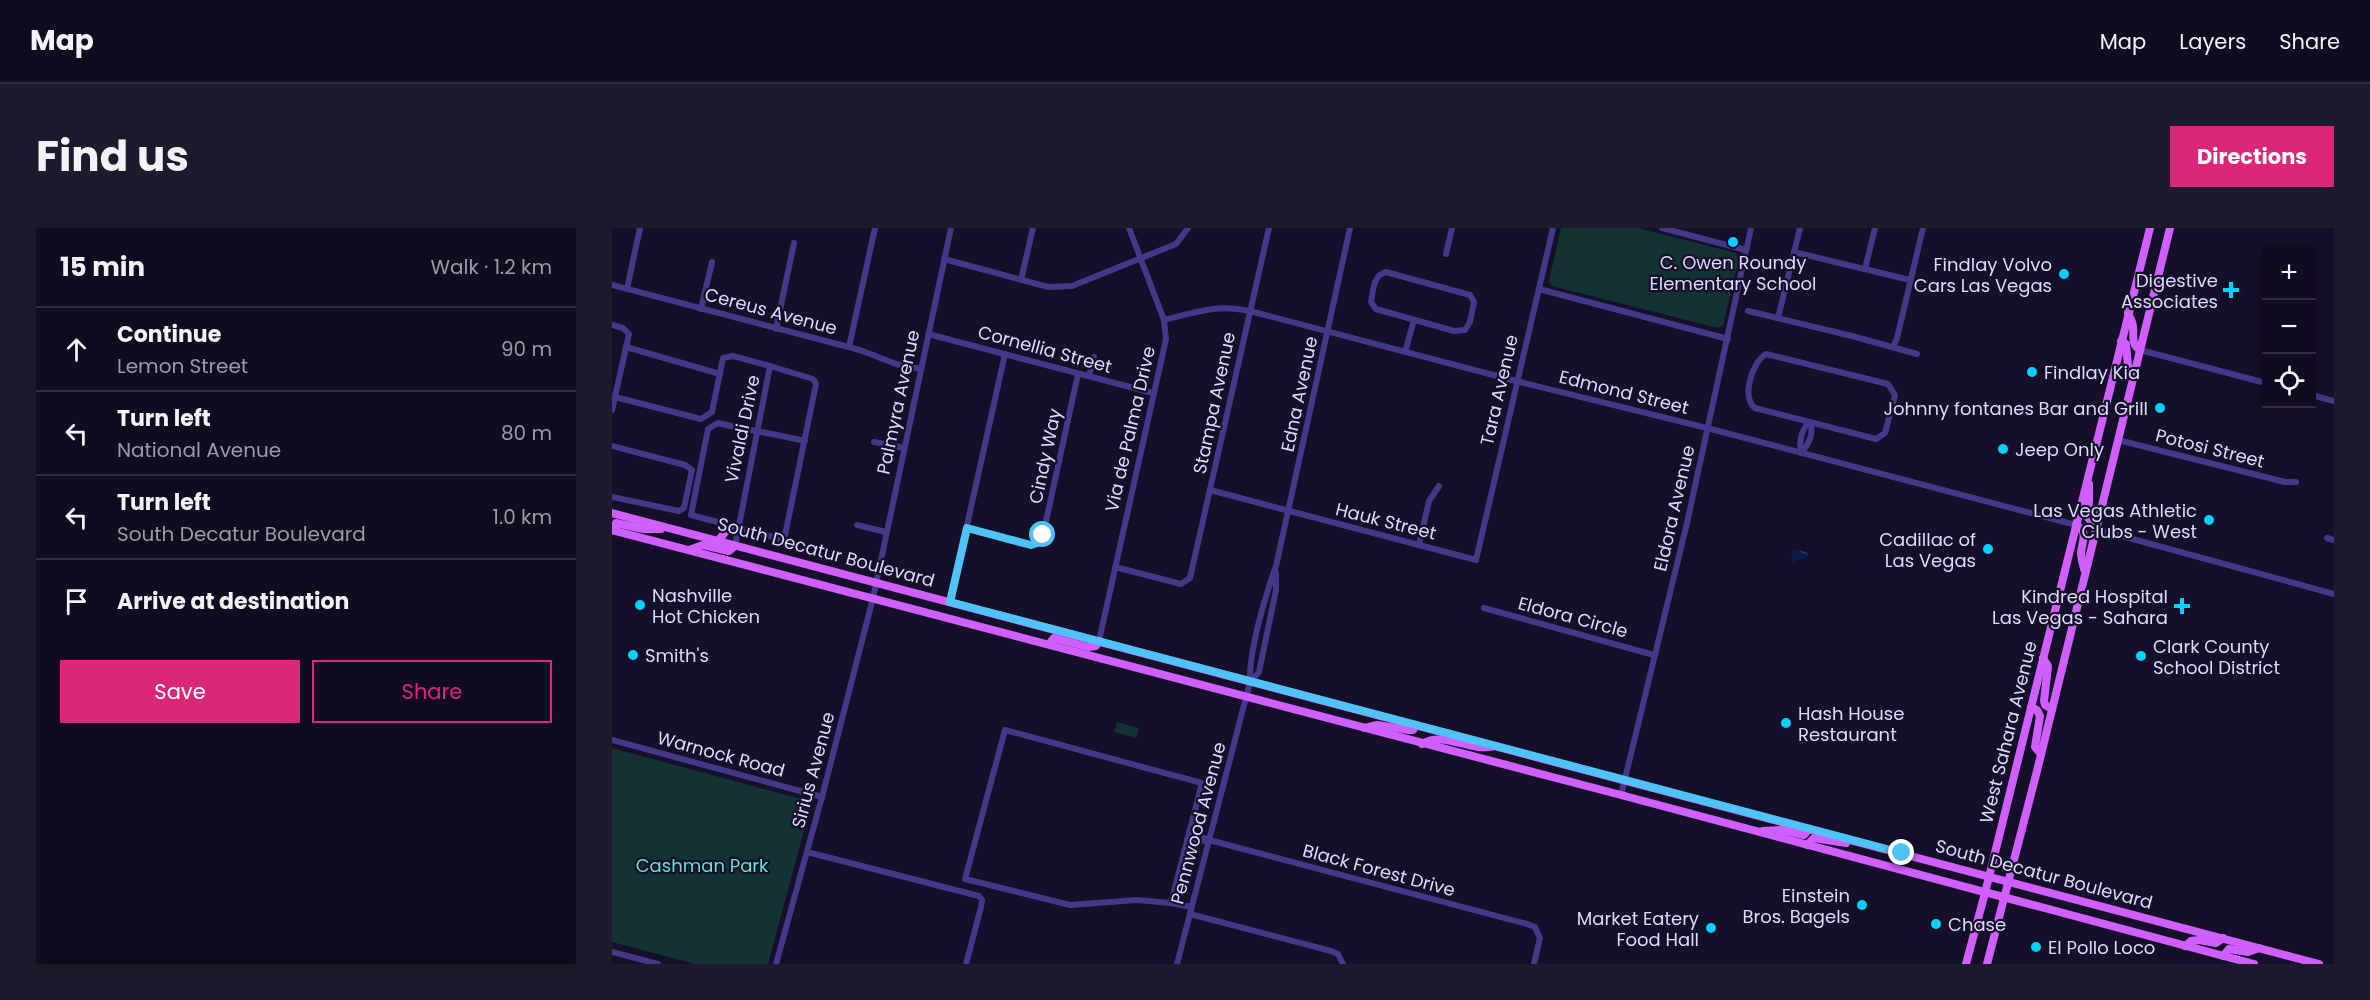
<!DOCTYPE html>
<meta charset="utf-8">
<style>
body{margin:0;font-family:Poppins,sans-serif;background:#1e192c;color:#f1f3f6}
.controls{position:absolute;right:18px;top:18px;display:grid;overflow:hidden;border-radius:0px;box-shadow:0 3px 15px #0003}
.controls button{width:54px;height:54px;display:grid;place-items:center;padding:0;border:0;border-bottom:2px solid #302b3d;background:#100b1f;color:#f1f3f6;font:30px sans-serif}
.stop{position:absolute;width:18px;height:18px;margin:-14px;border:4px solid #4fc3f7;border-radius:50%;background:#fff}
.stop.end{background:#4fc3f7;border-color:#fff;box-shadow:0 2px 6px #0008}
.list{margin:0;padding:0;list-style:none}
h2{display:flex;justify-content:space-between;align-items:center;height:78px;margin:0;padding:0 24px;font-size:26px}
h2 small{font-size:20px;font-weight:400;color:#9c9ba4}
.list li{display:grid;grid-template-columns:39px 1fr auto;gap:18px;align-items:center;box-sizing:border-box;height:84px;padding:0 24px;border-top:2px solid #302b3d}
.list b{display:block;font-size:22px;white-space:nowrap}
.list p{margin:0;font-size:20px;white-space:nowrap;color:#9c9ba4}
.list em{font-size:20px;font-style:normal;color:#9c9ba4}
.actions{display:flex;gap:12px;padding:18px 24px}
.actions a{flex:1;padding:14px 0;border:2px solid #db2777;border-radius:0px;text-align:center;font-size:21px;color:#db2777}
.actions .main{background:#db2777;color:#fff}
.icon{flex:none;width:33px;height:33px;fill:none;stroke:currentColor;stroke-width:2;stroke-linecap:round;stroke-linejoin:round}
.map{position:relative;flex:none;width:1722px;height:736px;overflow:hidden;border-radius:0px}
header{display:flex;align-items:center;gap:36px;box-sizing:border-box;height:84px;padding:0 30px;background:#100b1f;border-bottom:2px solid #302b3d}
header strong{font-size:28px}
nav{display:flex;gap:33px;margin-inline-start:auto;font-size:21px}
.intro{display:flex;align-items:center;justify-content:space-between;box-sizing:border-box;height:144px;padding:0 36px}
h1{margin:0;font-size:42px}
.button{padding:15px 27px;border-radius:0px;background:#db2777;color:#fff;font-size:21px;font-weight:700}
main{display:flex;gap:36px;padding:0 36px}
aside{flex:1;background:#100b1f;border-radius:0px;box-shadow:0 3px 15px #0003}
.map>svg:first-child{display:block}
.green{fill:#123233}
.water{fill:url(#water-waves)}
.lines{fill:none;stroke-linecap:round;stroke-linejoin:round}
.minor{stroke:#433989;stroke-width:6}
.major{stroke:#d05fff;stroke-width:8}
.route{stroke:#4fc3f7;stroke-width:8}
.poi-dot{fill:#04d1ff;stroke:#160f29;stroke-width:2}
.labels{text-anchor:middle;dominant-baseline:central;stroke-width:4.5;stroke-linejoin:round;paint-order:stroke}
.poi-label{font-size:18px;fill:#dfd8ff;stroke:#160f29;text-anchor:end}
.street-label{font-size:18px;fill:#dfd8ff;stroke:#160f29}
.park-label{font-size:18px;fill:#5fe4ce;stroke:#160f29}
</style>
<header>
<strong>Map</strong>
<nav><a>Map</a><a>Layers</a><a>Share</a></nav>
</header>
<div class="intro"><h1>Find us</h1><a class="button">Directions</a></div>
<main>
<aside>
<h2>15 min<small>Walk · 1.2 km</small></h2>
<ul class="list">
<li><svg class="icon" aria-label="ahead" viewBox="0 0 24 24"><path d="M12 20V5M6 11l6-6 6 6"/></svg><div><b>Continue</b><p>Lemon Street</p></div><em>90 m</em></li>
<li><svg class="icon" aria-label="left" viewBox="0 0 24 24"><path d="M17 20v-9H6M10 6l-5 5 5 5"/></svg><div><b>Turn left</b><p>National Avenue</p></div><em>80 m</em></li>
<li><svg class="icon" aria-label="left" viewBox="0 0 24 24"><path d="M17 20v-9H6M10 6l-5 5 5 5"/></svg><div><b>Turn left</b><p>South Decatur Boulevard</p></div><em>1.0 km</em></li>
<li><svg class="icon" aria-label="arrive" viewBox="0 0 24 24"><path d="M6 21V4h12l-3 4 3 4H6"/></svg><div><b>Arrive at destination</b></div></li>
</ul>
<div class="actions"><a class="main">Save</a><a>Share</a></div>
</aside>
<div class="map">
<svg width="1722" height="736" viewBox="0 0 1722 736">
<defs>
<pattern id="water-waves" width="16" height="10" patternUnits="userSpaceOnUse" patternTransform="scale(1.5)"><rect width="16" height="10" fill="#091b49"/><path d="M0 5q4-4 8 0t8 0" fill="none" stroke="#2c3b64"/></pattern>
</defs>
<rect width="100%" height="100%" fill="#160f29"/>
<!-- green -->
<g class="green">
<polygon points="949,0 1026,0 1124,25 1127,31 1111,97 1106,100 940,58 937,53"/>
<polygon points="505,494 527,500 524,510 502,504"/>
<polygon points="0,520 193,572 198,580 156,736 83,736 0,714"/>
</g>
<!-- water -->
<polygon class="water" points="1181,322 1194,323 1197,328 1181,335 1179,327"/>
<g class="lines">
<!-- minor -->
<g class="minor">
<polyline points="1050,0 1134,22"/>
<polyline points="1182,24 1298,52"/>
<polyline points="834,26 840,0"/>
<polyline points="332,31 436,59 460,58 564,16 576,0"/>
<polyline points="1253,41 1263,0"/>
<path d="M 774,44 L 858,67 L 862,74 L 858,94 L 853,102 L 842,103 L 764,81 L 759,74 C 761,63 761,47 774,44 Z"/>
<polyline points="409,52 421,0"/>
<polyline points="0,57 248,122 284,136 309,141"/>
<polyline points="15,61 28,0"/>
<polyline points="927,61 1116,111"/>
<polyline points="89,81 100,34"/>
<polyline points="1136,83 1240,108 1305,126"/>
<polyline points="1166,90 1188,0"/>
<path d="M 552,92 C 585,84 604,76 638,83 L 904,153 L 1095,200 L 1464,297"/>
<polyline points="0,97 11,100 17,106 0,182"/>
<polyline points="164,101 182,15"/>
<polyline points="316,106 541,165"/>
<polyline points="14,119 108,146"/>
<polyline points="237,119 263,0"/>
<polyline points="1281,119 1285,110 1311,0"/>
<polyline points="1528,122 1654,155"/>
<polyline points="793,124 802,92"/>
<path d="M 1154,126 L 1276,156 L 1283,167 L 1273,205 L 1264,211 L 1143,180 C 1129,170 1140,134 1154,126 Z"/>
<path d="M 158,138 L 201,151 L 204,156 L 172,312 L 79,287 L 96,201 L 106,195 C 135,202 164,206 193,213"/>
<polyline points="477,148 482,129"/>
<polyline points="1700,167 1722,173"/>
<polyline points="3,169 89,191 100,184 111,130 121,128 158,138 123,318"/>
<polyline points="1506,212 1673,254 1684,254"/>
<polyline points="262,214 292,220"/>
<polyline points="0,218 73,237 80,242 72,280 67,283 0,269"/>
<path d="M 1189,225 C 1197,216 1202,205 1198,194"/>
<path d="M 1189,225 C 1187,214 1189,201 1198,194"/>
<polyline points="598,262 864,332 941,0"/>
<polyline points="245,297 274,304"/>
<polyline points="355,300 419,317 425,315 431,307 466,146"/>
<polyline points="1484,301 1722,366"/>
<polyline points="1715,310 1722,312"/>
<polyline points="807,317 817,273 827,258"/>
<polyline points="503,339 569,356 578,350 657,0"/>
<polyline points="338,374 393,126"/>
<polyline points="872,380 1042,427"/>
<polyline points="487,413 554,111 552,92 517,0"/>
<polyline points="638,454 647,444 664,362 664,345"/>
<polyline points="0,512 210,569"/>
<polyline points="1009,567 1075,295 1139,0"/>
<polyline points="577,604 597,612 915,696 923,699 928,710 922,736"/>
<polyline points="575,611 584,614 597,612"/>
<polyline points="195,624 367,668 370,672 369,679 354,736"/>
<polyline points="559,675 525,672 458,677 353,651 393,502 590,555 559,675 580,679"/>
<polyline points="578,686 719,723 726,726 731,736"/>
<polyline points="0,724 46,736"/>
<polyline points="164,736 210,569 261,370 339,0"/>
<path d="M 565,736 L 638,454 C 637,422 653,369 664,338 L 738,0"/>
</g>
<!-- major -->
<g class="major">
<path d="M 1516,85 C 1518,90 1521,94 1521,99 C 1522,109 1519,116 1528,122"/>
<polyline points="1509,113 1514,116 1516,138 1522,147"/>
<polyline points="1477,256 1477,273 1475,288 1484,301"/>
<polyline points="0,285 1707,736"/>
<path d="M 1464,297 C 1477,305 1470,312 1469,325 C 1469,330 1471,336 1472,341"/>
<polyline points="0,302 1009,567 1642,736"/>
<polyline points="1,302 4,295 31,301 49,301"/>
<polyline points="106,313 118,298"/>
<polyline points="77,322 91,317 117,323 123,318"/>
<polyline points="437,416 442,410 476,419 484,418 487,413"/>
<polyline points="1431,430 1436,438 1432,473 1433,477 1440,481"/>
<polyline points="1419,479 1425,482 1428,488 1423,519 1429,526"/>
<polyline points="753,500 765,497 797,502 801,502 804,497"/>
<path d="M 810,516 C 832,502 858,525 884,518"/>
<polyline points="1151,603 1170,602 1192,607 1197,601"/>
<polyline points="1195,617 1202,610 1234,615"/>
<polyline points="1573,718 1579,713 1587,712 1604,715 1611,710"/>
<polyline points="1611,728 1617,721 1636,724 1647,720"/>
<polyline points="1354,736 1373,665 1538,0"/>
<polyline points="1375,736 1425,543 1558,0"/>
</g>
</g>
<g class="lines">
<!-- route -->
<polyline class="route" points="431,307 425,315 419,317 355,300 338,374 1290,625"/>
</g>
<!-- markers -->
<g class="poi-dot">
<circle cx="1121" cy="14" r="6"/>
<circle cx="1452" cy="46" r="6"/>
<path d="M1616 53h6v6h6v6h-6v6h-6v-6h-6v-6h6z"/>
<circle cx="1420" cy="144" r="6"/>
<circle cx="1548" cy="180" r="6"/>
<circle cx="1391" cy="221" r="6"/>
<circle cx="1597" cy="292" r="6"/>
<circle cx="1376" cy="321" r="6"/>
<circle cx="28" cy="377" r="6"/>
<path d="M1567 369h6v6h6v6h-6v6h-6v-6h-6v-6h6z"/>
<circle cx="21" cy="427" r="6"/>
<circle cx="1529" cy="428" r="6"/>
<circle cx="1174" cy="495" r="6"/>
<circle cx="1250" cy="677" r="6"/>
<circle cx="1324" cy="696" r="6"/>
<circle cx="1099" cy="700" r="6"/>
<circle cx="1424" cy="719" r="6"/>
</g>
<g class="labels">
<!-- poi labels -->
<g class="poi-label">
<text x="1121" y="34" text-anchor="middle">C. Owen Roundy<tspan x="1121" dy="21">Elementary School</tspan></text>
<text x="1440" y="36">Findlay Volvo<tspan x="1440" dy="21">Cars Las Vegas</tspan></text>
<text x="1606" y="52">Digestive<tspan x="1606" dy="21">Associates</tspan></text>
<text x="1432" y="144" text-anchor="start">Findlay Kia</text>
<text x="1536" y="180">Johnny fontanes Bar and Grill</text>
<text x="1403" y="221" text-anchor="start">Jeep Only</text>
<text x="1585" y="282">Las Vegas Athletic<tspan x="1585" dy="21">Clubs - West</tspan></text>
<text x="1364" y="311">Cadillac of<tspan x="1364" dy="21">Las Vegas</tspan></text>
<text x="40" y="367" text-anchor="start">Nashville<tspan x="40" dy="21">Hot Chicken</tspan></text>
<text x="1556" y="368">Kindred Hospital<tspan x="1556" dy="21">Las Vegas - Sahara</tspan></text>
<text x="1541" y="418" text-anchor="start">Clark County<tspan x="1541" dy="21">School District</tspan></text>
<text x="33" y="427" text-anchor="start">Smith's</text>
<text x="1186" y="485" text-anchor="start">Hash House<tspan x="1186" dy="21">Restaurant</tspan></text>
<text x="1238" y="667">Einstein<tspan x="1238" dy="21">Bros. Bagels</tspan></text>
<text x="1087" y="690">Market Eatery<tspan x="1087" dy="21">Food Hall</tspan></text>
<text x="1336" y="696" text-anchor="start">Chase</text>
<text x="1436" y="719" text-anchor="start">El Pollo Loco</text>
</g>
<!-- street labels -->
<g class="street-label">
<text transform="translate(159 83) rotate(15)">Cereus Avenue</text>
<text transform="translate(433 121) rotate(15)">Cornellia Street</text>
<text transform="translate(887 162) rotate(-77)">Tara Avenue</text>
<text transform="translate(1012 164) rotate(14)">Edmond Street</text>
<text transform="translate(687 166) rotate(-78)">Edna Avenue</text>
<text transform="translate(286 174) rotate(-78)">Palmyra Avenue</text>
<text transform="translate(602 175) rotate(-78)">Stampa Avenue</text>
<text transform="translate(130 201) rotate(-78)">Vivaldi Drive</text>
<text transform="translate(518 201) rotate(-77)">Via de Palma Drive</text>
<text transform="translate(1598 220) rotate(14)">Potosi Street</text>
<text transform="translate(433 228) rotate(-78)">Cindy Way</text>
<text transform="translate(1062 280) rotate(-77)">Eldora Avenue</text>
<text transform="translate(774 293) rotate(14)">Hauk Street</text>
<text transform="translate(214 324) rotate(15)">South Decatur Boulevard</text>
<text transform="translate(961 389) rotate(15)">Eldora Circle</text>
<text transform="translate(1396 504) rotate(-76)">West Sahara Avenue</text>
<text transform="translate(109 526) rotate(15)">Warnock Road</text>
<text transform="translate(201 542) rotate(-75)">Sirius Avenue</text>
<text transform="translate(586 595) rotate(-75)">Pennwood Avenue</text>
<text transform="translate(767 642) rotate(15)">Black Forest Drive</text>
<text transform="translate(1432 646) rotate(15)">South Decatur Boulevard</text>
</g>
<!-- park labels -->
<g class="park-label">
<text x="90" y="637">Cashman Park</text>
</g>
</g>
</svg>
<div class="controls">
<button>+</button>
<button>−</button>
<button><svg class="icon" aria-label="locate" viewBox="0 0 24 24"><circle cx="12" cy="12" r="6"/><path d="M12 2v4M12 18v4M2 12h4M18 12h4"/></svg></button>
</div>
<div class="stop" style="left:431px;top:307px"></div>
<div class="stop end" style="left:1290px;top:625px"></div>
</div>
</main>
